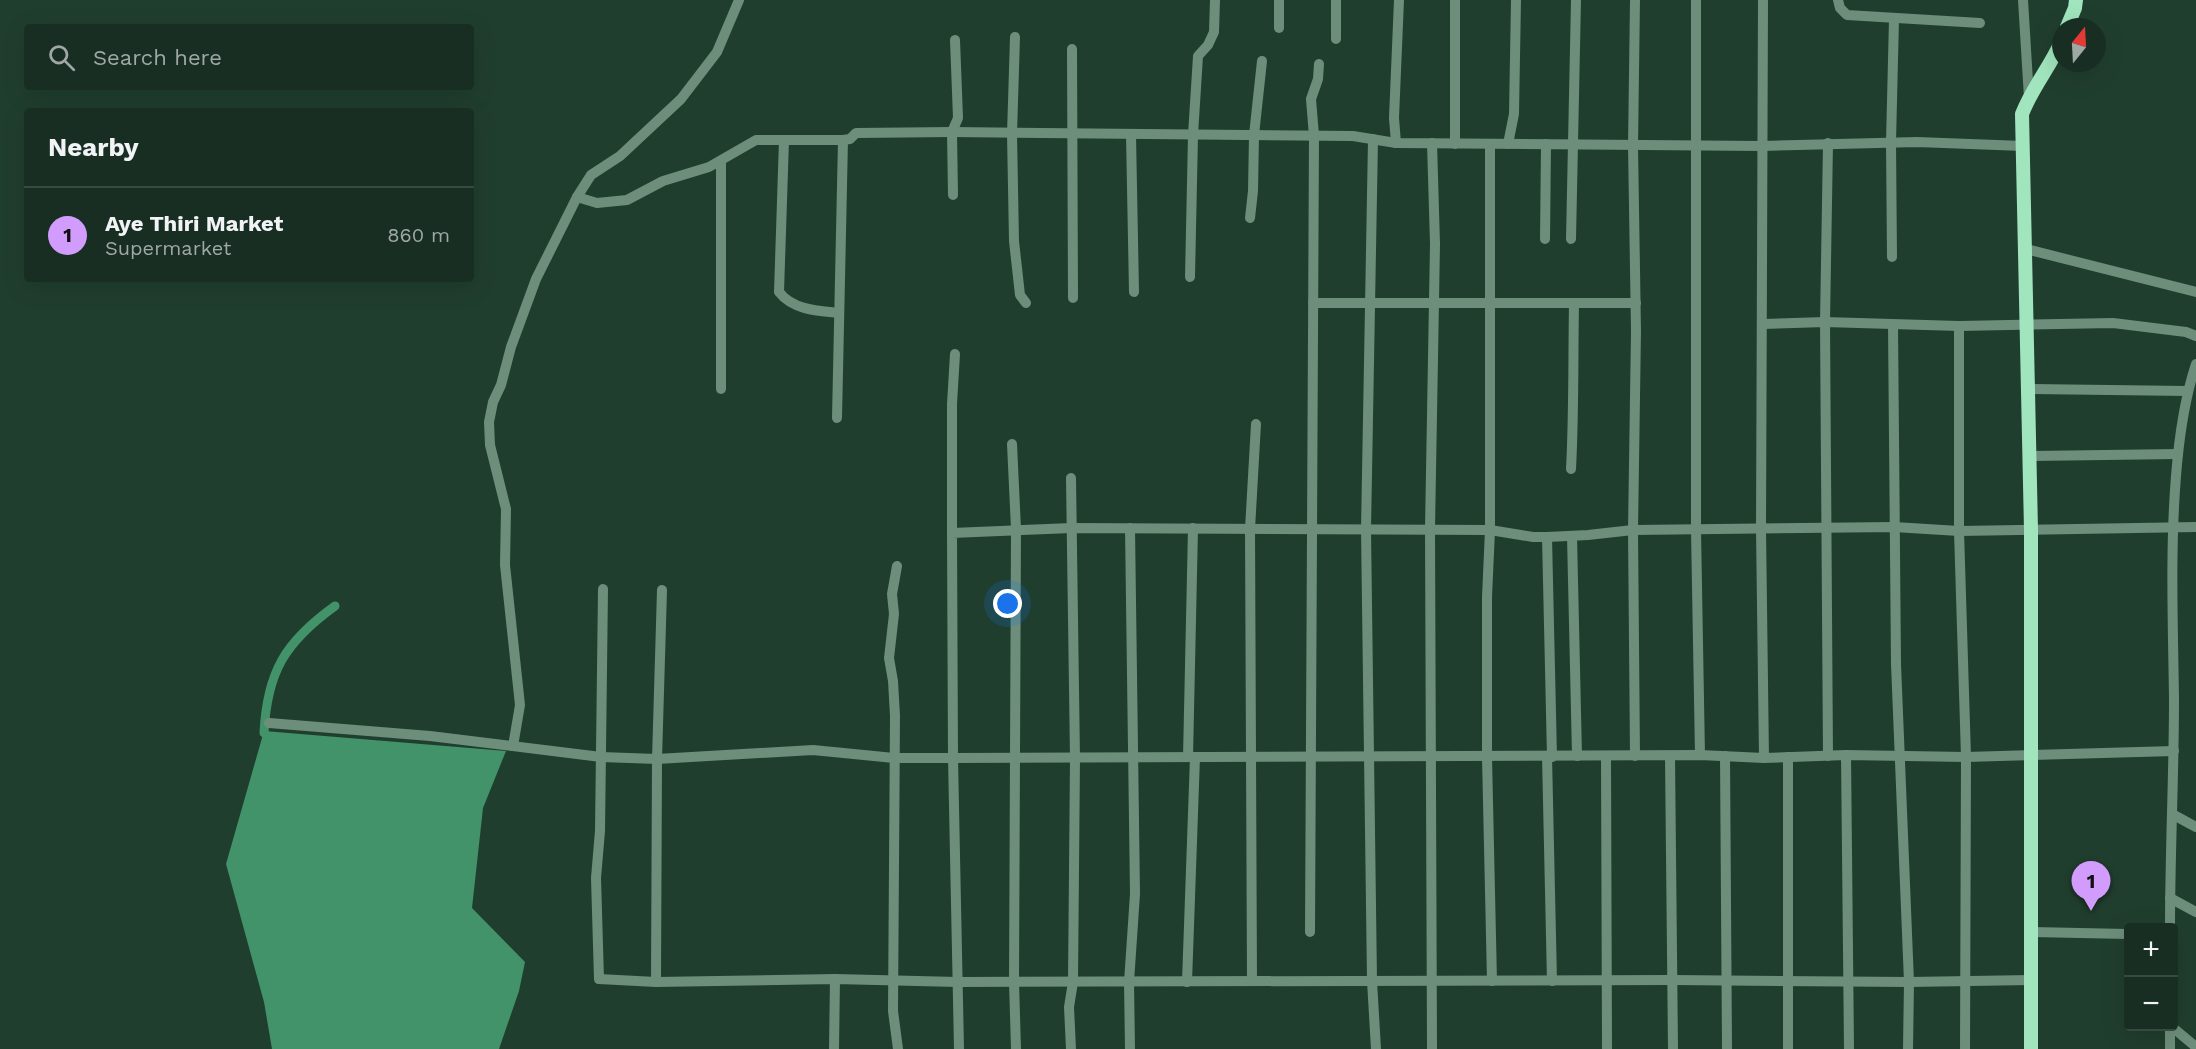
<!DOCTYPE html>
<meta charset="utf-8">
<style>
body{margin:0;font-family:"Work Sans",sans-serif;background:#21362a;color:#f1f3f6}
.controls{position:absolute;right:18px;bottom:18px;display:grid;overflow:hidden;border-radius:6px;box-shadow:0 6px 24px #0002}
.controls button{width:54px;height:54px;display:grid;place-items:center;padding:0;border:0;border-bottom:2px solid #364a40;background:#182e22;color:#f1f3f6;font:30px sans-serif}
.compass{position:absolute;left:2052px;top:18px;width:54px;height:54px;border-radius:50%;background:#182e22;box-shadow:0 6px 24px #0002;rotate:18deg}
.you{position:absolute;left:1008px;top:604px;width:21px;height:21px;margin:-15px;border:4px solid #fff;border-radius:50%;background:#1a73e8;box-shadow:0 0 0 9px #1a73e833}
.badge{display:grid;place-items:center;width:39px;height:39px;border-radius:50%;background:#d29cfd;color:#111;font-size:20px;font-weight:700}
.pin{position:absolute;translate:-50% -50px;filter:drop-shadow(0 2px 3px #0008)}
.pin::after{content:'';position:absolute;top:32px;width:21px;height:18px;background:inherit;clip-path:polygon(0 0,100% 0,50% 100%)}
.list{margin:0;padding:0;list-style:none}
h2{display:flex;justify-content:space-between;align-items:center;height:78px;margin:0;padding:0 24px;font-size:26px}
h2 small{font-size:20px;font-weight:400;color:#9fa8a5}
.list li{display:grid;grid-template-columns:39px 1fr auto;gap:18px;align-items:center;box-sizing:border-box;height:96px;padding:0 24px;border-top:2px solid #364a40}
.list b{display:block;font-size:22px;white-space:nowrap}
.list p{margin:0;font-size:20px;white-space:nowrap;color:#9fa8a5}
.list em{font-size:20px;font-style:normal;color:#9fa8a5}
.icon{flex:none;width:33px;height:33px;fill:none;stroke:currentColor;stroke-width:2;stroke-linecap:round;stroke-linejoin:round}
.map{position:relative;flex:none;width:2196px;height:1049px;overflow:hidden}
.search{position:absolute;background:#182e22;box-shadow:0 6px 24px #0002;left:24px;top:24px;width:450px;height:66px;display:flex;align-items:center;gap:15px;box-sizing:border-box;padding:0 21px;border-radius:6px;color:#9fa8a5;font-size:22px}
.panel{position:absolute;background:#182e22;box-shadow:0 6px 24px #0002;left:24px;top:108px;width:450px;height:174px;border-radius:6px}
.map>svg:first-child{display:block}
.water{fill:#42936a}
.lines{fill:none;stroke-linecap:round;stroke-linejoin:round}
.canal{stroke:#42936a;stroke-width:9}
.minor{stroke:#6d8e7b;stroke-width:10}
.major{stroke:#a1e5be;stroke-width:14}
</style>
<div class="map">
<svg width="2196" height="1049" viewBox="0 0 2196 1049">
<rect width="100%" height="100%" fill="#203e2e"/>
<!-- water -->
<polygon class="water" points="264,731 506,751 483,808 472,908 525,962 519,991 499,1049 272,1049 264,1002 226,864"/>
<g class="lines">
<!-- canal -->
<path class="canal" d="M 264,733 C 267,672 285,642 335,606"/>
<!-- minor -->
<g class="minor">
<polyline points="1279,0 1279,28"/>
<polyline points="1455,0 1455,144"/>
<polyline points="1635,0 1633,146 1636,331 1633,530 1635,756"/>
<polyline points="1696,0 1696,530 1700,755"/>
<polyline points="1763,0 1761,529 1764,758"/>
<polyline points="1838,0 1840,8 1847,15 1980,23"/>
<polyline points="2023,0 2029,98"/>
<polyline points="1015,37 1012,134 1014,241 1020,295 1026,303"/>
<polyline points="1336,39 1336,0"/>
<polyline points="1072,49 1073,298"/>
<polyline points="1131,135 1134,292"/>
<polyline points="1373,139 1366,529 1372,981 1376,1049"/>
<path d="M 784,140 L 779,292 C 793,310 818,311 839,313"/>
<polyline points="1396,143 1394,118 1399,0"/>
<polyline points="1828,143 1825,322 1828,756"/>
<polyline points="1490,144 1490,530 1487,597 1487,757 1492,981"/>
<polyline points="1508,144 1514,114 1516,0"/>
<polyline points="721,161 721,389"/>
<polyline points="953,195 952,132 958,118 955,40"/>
<polyline points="577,197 597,203 627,200 663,181 709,167 756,140 843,140 850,139 856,133 952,132 1353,136 1396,143 1762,146 1917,142 2023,146"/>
<polyline points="1250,218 1253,191 1254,135 1262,61"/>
<polyline points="1545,239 1546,144"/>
<polyline points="1571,239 1576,0"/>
<polyline points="2026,249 2196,292"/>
<polyline points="1892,257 1891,142 1894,19"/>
<polyline points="1190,277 1193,135 1198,56 1208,45 1214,32 1215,0"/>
<polyline points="1313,303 1636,303"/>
<polyline points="1762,324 1825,322 1959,326 2113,323 2186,332 2196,336"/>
<polyline points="1893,325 1896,664 1909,982 1908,1049"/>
<polyline points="1959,326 1959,531 1966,757 1965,1049"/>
<polyline points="2027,389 2187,391"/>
<polyline points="837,418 843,140"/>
<polyline points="1012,444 1016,529 1014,982 1016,1049"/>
<polyline points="2029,456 2178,454"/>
<path d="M 1571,469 C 1574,414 1573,359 1574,304"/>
<polyline points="1071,478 1075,758 1073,982 1069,1007 1071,1049"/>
<polyline points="952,533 952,404 955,354"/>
<polyline points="1572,536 1577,756"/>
<polyline points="1547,537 1552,757"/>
<polyline points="897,566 892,594 894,614 889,658 893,681 895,716 893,1011 898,1049"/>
<polyline points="603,589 600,831 596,878 599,979 656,982 835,979 958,982 1672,980 1909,982 2031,980"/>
<polyline points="269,723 430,736 601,757 657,759 813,750 894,758 953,758 1700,755 1764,758 1846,755 1966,757 2174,751"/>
<polyline points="513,746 520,705 505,565 506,509 490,445 489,422 493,402 501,385 511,347 536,279 577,197 591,175 620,156 681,99 717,52 739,0"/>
<polyline points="1846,755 1849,1049"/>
<polyline points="1547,756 1552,981"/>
<polyline points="1606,756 1607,1049"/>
<polyline points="1670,756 1673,1049"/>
<polyline points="1725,756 1727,1049"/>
<polyline points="1188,757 1193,528"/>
<polyline points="1788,757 1788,1049"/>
<polyline points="2172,814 2196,827"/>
<polyline points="2170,898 2196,912"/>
<path d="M 2170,928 C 2170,851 2174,775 2174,699 C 2173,625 2170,550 2176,476 C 2179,438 2184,400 2196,364"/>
<polyline points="1310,932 1314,136 1311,99 1318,79 1319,64"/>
<polyline points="2031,932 2128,934"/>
<polyline points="1252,981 1250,529 1256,424"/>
<polyline points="656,982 657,759 662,590"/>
<polyline points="1187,982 1195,757"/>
<polyline points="2171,1026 2196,1047"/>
<polyline points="834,1049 835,979"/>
<polyline points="959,1049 953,758 952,533 1072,528 1490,530 1533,537 1547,537 1588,535 1633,530 1894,527 1959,531 2196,527"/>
<polyline points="1130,1049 1129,982 1135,894 1130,528"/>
<polyline points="1432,1049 1430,529 1435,244 1432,143"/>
<polyline points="2170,1049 2170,1026"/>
</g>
<!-- major -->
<g class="major">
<polyline points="2067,27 2075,8 2076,0"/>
<path d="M 2031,1049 L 2031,530 L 2022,114 C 2032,88 2050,67 2061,42"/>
</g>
</g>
</svg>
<div class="controls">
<button>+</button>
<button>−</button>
</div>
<svg class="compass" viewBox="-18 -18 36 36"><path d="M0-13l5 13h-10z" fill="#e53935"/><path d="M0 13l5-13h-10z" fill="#9fa8a5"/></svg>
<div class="you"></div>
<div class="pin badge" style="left:2091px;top:911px">1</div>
<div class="search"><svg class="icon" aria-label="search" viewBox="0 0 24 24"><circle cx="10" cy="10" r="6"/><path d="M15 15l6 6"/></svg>Search here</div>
<section class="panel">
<h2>Nearby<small></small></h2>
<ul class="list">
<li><span class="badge">1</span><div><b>Aye Thiri Market</b><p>Supermarket</p></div><em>860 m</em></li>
</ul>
</section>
</div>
